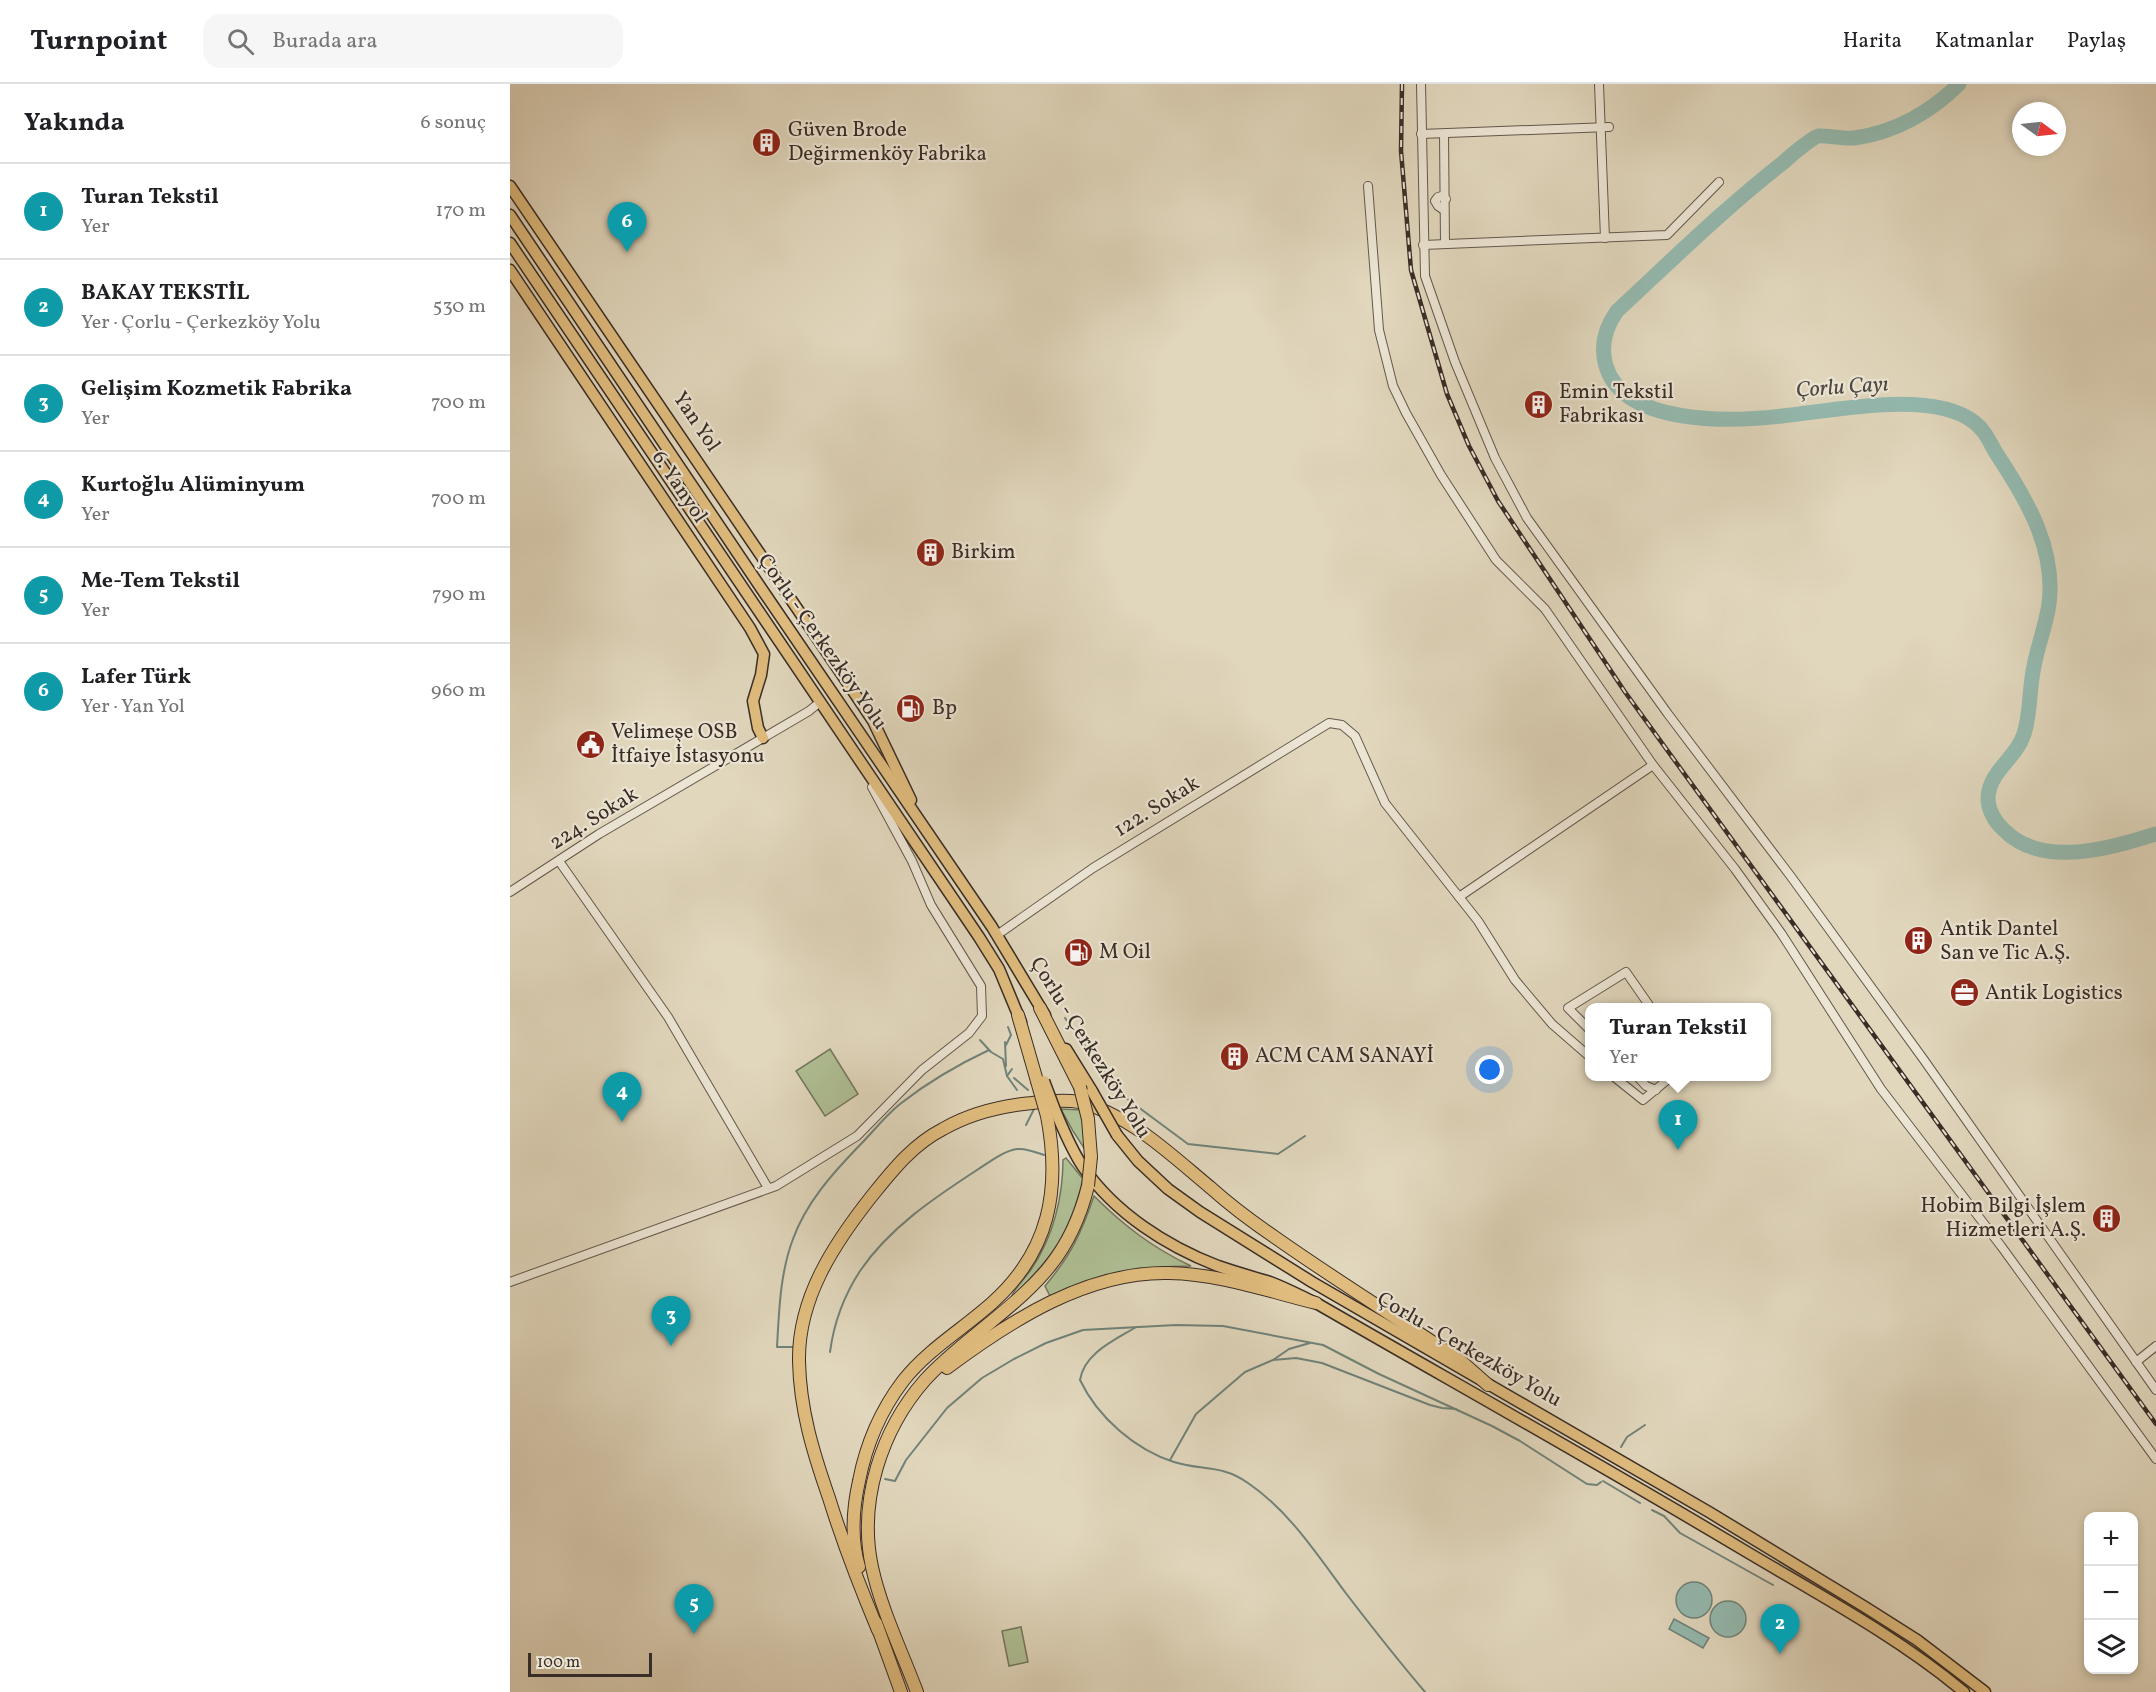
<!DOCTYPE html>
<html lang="tr">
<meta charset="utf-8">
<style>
body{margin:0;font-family:Vollkorn,serif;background:#f6f6f6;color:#202124}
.controls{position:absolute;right:18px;bottom:18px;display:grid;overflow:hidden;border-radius:12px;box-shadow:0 3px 9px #0003}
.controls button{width:54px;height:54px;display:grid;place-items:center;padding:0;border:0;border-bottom:2px solid #e0e0e0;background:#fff;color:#202124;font:30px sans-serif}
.compass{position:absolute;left:1502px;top:18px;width:54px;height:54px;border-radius:50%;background:#fff;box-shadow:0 3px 9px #0003;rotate:105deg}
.scale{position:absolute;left:18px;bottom:15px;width:124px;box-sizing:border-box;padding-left:6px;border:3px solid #392d27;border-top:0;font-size:16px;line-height:21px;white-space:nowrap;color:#392d27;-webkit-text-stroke:4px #ece5d4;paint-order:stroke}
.you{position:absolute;left:980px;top:986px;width:21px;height:21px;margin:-15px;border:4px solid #fff;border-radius:50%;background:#1a73e8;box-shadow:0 0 0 9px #1a73e833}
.badge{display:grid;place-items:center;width:39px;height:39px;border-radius:50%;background:#8f2418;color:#fff;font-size:20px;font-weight:700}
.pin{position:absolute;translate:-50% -50px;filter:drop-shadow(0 2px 3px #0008)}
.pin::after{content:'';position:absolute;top:32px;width:21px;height:18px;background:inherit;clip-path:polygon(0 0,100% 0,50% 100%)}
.popup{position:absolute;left:1075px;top:919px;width:186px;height:78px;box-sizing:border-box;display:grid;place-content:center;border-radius:12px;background:#fff;filter:drop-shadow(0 2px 4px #0005);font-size:20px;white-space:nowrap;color:#757577}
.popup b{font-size:22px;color:#202124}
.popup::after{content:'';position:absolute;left:50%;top:100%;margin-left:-12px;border:12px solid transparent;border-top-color:#fff}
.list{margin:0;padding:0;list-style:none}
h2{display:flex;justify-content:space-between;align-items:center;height:78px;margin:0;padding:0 24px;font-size:26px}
h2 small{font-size:20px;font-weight:400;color:#757577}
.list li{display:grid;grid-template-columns:39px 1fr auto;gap:18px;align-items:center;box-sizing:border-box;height:96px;padding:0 24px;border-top:2px solid #e0e0e0}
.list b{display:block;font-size:22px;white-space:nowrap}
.list p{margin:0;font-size:20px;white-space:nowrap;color:#757577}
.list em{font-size:20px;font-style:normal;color:#757577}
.icon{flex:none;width:33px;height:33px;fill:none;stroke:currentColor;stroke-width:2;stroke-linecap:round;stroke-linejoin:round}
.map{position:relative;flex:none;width:1646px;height:1608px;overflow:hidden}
header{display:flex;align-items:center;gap:36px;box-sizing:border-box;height:84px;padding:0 30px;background:#fff;border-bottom:2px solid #e0e0e0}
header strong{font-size:28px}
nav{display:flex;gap:33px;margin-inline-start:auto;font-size:21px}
.search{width:420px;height:54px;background:#f6f6f6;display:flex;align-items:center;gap:15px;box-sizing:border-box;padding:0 21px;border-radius:18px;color:#757577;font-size:22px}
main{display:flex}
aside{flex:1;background:#fff}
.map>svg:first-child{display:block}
.green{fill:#afbf94;stroke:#74765e;stroke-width:1.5}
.water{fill:#94bab0;stroke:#708279;stroke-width:1.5}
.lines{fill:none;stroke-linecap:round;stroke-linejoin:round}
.stream{stroke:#708279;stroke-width:2}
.river{stroke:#94bab0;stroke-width:15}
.minor-casing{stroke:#63584c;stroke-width:10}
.major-casing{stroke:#392d27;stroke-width:13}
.highway-casing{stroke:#392d27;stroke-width:14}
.minor{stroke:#ece5d4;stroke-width:8}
.major{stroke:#e0bc7e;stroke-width:10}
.highway{stroke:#e0bc7e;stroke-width:12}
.rail-casing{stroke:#392d27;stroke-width:4.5}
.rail{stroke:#ece5d4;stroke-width:2;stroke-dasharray:7;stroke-linecap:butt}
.major-bridge-casing{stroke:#392d27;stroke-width:13;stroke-linecap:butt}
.highway-bridge-casing{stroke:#392d27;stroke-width:14;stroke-linecap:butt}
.major-bridge{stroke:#e0bc7e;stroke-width:10}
.highway-bridge{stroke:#e0bc7e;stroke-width:12}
.labels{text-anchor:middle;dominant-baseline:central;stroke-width:4.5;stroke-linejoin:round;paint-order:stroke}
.poi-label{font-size:21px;fill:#392d27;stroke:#ece5d4;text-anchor:start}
.street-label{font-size:21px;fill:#392d27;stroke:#ece5d4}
.water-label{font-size:22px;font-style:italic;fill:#4b4942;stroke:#ece5d4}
</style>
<header>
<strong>Turnpoint</strong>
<div class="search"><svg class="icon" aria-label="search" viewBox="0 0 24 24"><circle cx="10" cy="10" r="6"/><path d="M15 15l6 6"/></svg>Burada ara</div>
<nav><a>Harita</a><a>Katmanlar</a><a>Paylaş</a></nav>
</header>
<main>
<aside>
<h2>Yakında<small>6 sonuç</small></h2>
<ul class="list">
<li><span class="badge" style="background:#0f9aa8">1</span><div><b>Turan Tekstil</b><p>Yer</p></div><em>170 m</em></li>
<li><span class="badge" style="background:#0f9aa8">2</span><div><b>BAKAY TEKSTİL</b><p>Yer · Çorlu - Çerkezköy Yolu</p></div><em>530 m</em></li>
<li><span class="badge" style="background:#0f9aa8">3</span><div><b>Gelişim Kozmetik Fabrika</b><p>Yer</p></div><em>700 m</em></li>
<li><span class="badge" style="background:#0f9aa8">4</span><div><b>Kurtoğlu Alüminyum</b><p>Yer</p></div><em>700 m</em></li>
<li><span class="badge" style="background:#0f9aa8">5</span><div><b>Me-Tem Tekstil</b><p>Yer</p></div><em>790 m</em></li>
<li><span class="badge" style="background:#0f9aa8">6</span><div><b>Lafer Türk</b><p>Yer · Yan Yol</p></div><em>960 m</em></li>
</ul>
</aside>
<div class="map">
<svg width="1646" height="1608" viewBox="0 0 1646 1608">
<rect width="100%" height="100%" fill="#e1d7bd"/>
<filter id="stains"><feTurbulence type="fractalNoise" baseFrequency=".00333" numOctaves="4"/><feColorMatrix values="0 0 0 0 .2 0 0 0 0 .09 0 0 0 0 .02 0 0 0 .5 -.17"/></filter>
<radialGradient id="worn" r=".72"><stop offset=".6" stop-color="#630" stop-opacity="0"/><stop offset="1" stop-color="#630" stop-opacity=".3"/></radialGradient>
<!-- green -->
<g class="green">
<polygon points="320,965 348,1010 315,1032 286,987"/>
<polygon points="551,1025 571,1026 576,1063 574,1064 563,1047"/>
<path d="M 556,1074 L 573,1095 C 559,1152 542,1174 501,1214 C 504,1204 516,1194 522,1184 C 543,1153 553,1113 553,1076 Z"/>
<path d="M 584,1112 C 614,1142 643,1164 681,1182 C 627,1182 590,1191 540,1212 L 535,1202 C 561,1171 571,1150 584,1112 Z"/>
<polygon points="511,1543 518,1578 499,1582 492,1547"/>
</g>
<!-- water -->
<g class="water">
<circle cx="1184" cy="1516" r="18"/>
<circle cx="1218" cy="1535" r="18"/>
<polygon points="1164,1535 1199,1554 1193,1564 1159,1545"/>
</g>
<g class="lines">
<!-- stream -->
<g class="stream">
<polyline points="555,934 601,998 616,1014 678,1060 768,1070 795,1052"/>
<polyline points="470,956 481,968 493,975 497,992"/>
<polyline points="495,958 496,982"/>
<polyline points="496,961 501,951 498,943"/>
<polyline points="502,985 497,992 507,1006"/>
<polyline points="504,994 518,1006"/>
<polyline points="516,1041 524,1025"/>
<path d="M 626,1243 C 605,1256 574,1269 570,1296 C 588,1334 626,1366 664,1378 C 692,1387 711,1380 738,1399 C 779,1427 806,1469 835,1508 C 861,1542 887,1575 915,1608"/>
<path d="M 284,1263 L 267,1263 C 269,1228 270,1189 283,1155 C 296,1119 322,1090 348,1063 C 362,1049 375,1032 390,1020 C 418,998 447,981 479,966"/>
<path d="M 320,1268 C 324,1238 333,1213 350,1187 C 379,1144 424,1114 467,1086 C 478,1079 493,1067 507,1065 C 516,1064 526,1068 534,1071"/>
<polyline points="763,1276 786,1274 812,1279 920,1321 932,1324 946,1325"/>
<polyline points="1111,1363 1117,1353 1135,1341"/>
<polyline points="660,1376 686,1330 735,1288 763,1276 779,1265 800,1259"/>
<polyline points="375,1395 385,1397 396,1376 437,1324 472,1294 504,1275 536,1259 573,1246 666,1241 713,1242 813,1261 869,1290 982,1342 1010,1357 1077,1400 1087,1401 1091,1398"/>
<polyline points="1093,1397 1130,1419"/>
<polyline points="1142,1426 1154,1432 1170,1449 1263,1501"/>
</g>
<!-- river -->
<path class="river" d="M 1449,0 C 1421,28 1384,49 1344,54 C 1335,55 1313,51 1308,52 C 1302,54 1280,72 1275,77 C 1216,123 1162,176 1107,227 C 1095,244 1090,262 1096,282 C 1114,342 1222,338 1272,332 C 1322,327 1422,305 1464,338 C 1477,348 1480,360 1488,372 C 1517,416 1546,465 1539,520 C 1536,541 1528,561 1524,582 C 1519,604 1521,628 1514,650 C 1506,675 1479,687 1478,714 C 1478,726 1485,738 1494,746 C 1532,785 1601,764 1646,750"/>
<defs>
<g id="minor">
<polyline points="911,0 915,192 945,278 985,374 1017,434 1158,630 1282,794 1414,976 1646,1306"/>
<polyline points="1089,0 1095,154"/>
<polyline points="911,50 1099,43"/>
<polyline points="934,50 935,160"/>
<polyline points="858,102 869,246 883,302 896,329 931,391 986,476 1035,525 1143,681 949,813"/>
<polyline points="934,126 928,122 925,117 928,113 932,112 936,115"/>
<polyline points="913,161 1157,151 1209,98"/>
<polyline points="1143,681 1225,785 1271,849 1371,1005 1491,1162 1646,1375"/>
<polyline points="49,777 158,933 258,1104"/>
<polyline points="0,808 89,750 299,627 310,618"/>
<polyline points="487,851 583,784 819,639 832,641 845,652 875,719 968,837 1005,896 1042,940 1080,973"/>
<polyline points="1080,946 1058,924 1116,888 1141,924"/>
<polyline points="1103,992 1133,1016 1162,992"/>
<polyline points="1127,992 1136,1002 1146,1006"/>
<polyline points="0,1198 266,1102 347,1052 412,986 459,949 472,932 471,902 421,821 402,777 362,703"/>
<polyline points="1626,1278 1646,1262"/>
</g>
<g id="major">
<polyline points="0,102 337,598 363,637 401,716"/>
<polyline points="0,131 251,504 482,843 535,931"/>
<polyline points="0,159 469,853 489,885 511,938"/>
<polyline points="0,186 240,544 254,570 251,591 243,617 248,644 253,654"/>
<polyline points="556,965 582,1007"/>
<path d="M 545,1026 C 553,1045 561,1065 573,1083 C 605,1129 656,1162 708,1182 C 725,1188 743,1193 760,1198 C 776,1204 791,1212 806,1219 C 950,1302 1095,1383 1237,1468 C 1311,1512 1388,1553 1454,1608"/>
<polyline points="607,1051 628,1077 658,1105 690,1128 802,1198 1199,1428 1355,1523 1407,1556 1475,1608"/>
</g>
<g id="highway">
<polyline points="530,924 570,1003"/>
<polyline points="508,931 527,997"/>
<polyline points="578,1035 581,1073"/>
<path d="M 437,1284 C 500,1237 577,1187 659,1189 C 710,1190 757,1207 806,1219"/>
<path d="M 349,1483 C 341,1456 343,1424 349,1397 C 356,1361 371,1326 393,1297 C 417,1266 453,1245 482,1219 C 540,1167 551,1105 537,1032"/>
<polyline points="366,1539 391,1608"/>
<path d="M 368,1546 C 350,1503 333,1459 319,1414 C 303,1368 290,1326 289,1277 C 288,1214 324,1160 361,1113 C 382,1087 402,1061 433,1045 C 461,1029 490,1022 522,1019 C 537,1017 554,1015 569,1018 C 621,1031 661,1071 701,1104 C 721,1122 744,1139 766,1154 C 827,1197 891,1236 952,1278 L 978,1301"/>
<path d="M 407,1608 C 392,1568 371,1525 362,1483 C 348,1418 371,1346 415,1296 C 433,1276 455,1259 476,1242 C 529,1199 561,1170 578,1102"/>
</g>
</defs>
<!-- minor casing -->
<use href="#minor" class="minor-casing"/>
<!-- major casing -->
<use href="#major" class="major-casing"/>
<!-- highway casing -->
<use href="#highway" class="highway-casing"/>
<!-- minor -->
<use href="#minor" class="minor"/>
<!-- major -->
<use href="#major" class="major"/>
<!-- highway -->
<use href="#highway" class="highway"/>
<defs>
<polyline id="rail" points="892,0 891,67 901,186 937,310 959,362 988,417 1115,608 1646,1340"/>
</defs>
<!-- rail casing -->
<use href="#rail" class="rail-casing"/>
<!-- rail -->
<use href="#rail" class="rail"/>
<defs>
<g id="major-bridge">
<polyline points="534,997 545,1026"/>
<polyline points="582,1007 607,1051"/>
</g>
<g id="highway-bridge">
<polyline points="527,997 537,1032"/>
<polyline points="570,1003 578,1035"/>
<polyline points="578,1102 581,1073"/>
</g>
</defs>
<!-- major-bridge casing -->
<use href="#major-bridge" class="major-bridge-casing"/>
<!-- highway-bridge casing -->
<use href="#highway-bridge" class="highway-bridge-casing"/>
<!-- major-bridge -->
<use href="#major-bridge" class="major-bridge"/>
<!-- highway-bridge -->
<use href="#highway-bridge" class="highway-bridge"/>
</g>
<!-- icons -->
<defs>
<symbol id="building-disc" viewBox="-11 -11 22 22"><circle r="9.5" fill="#8f2418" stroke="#ece5d4"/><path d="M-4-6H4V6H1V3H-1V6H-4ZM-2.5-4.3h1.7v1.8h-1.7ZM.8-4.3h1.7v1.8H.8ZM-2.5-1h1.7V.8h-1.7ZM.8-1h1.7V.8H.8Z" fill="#fff"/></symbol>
<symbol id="fuel-disc" viewBox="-11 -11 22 22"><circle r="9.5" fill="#8f2418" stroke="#ece5d4"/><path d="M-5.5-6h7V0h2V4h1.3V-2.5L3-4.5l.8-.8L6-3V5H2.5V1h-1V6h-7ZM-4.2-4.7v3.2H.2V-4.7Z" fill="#fff"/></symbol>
<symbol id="civic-disc" viewBox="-11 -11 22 22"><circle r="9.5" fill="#8f2418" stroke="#ece5d4"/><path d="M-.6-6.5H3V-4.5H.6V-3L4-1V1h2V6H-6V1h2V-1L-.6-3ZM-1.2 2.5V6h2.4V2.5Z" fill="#fff"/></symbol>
<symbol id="office-disc" viewBox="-11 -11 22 22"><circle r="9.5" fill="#8f2418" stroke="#ece5d4"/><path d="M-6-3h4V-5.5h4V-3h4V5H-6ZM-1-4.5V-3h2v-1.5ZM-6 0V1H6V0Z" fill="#fff"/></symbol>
</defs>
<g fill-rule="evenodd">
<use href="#building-disc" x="240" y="42" width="33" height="33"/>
<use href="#building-disc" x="1012" y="304" width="33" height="33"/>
<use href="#building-disc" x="404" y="452" width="33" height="33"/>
<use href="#fuel-disc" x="384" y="608" width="33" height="33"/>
<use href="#civic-disc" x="64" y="644" width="33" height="33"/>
<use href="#building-disc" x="1392" y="840" width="33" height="33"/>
<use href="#fuel-disc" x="552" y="852" width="33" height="33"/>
<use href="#office-disc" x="1438" y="892" width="33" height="33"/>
<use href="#building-disc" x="708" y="956" width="33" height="33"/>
<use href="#building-disc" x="1580" y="1118" width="33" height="33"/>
</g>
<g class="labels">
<!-- poi labels -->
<g class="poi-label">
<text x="278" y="46">Güven Brode<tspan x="278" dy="24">Değirmenköy Fabrika</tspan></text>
<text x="1049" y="308">Emin Tekstil<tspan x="1049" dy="24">Fabrikası</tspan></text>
<text x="441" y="468">Birkim</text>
<text x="422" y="624">Bp</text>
<text x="101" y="648">Velimeşe OSB<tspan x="101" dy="24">İtfaiye İstasyonu</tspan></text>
<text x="1430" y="845">Antik Dantel<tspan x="1430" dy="24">San ve Tic A.Ş.</tspan></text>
<text x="589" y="868">M Oil</text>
<text x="1475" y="909">Antik Logistics</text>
<text x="745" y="972">ACM CAM SANAYİ</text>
<text x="1576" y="1122" text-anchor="end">Hobim Bilgi İşlem<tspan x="1576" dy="24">Hizmetleri A.Ş.</tspan></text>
</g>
<!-- street labels -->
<g class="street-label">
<text transform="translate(186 338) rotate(56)">Yan Yol</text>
<text transform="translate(169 403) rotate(56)">6. Yanyol</text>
<text transform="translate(312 558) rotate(55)">Çorlu - Çerkezköy Yolu</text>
<text transform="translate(647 723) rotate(-32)">122. Sokak</text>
<text transform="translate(84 735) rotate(-32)">224. Sokak</text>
<text transform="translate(580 964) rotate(58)">Çorlu - Çerkezköy Yolu</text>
<text transform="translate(959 1266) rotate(30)">Çorlu - Çerkezköy Yolu</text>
</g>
<!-- water labels -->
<g class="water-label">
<text transform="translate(1332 304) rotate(-4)">Çorlu Çayı</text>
</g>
</g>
<rect width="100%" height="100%" filter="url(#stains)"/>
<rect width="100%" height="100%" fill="url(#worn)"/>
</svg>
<div class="controls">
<button>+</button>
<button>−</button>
<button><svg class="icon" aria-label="layers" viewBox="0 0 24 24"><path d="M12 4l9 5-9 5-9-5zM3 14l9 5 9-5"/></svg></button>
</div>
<svg class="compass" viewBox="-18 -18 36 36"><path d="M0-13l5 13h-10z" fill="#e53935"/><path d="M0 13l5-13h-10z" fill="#757577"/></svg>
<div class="scale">100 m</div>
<div class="you"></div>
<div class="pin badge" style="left:1168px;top:1066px;background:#0f9aa8">1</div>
<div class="popup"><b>Turan Tekstil</b>Yer</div>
<div class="pin badge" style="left:1270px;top:1570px;background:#0f9aa8">2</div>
<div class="pin badge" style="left:161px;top:1262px;background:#0f9aa8">3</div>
<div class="pin badge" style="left:112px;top:1038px;background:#0f9aa8">4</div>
<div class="pin badge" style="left:184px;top:1550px;background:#0f9aa8">5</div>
<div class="pin badge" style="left:117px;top:168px;background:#0f9aa8">6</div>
</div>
</main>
